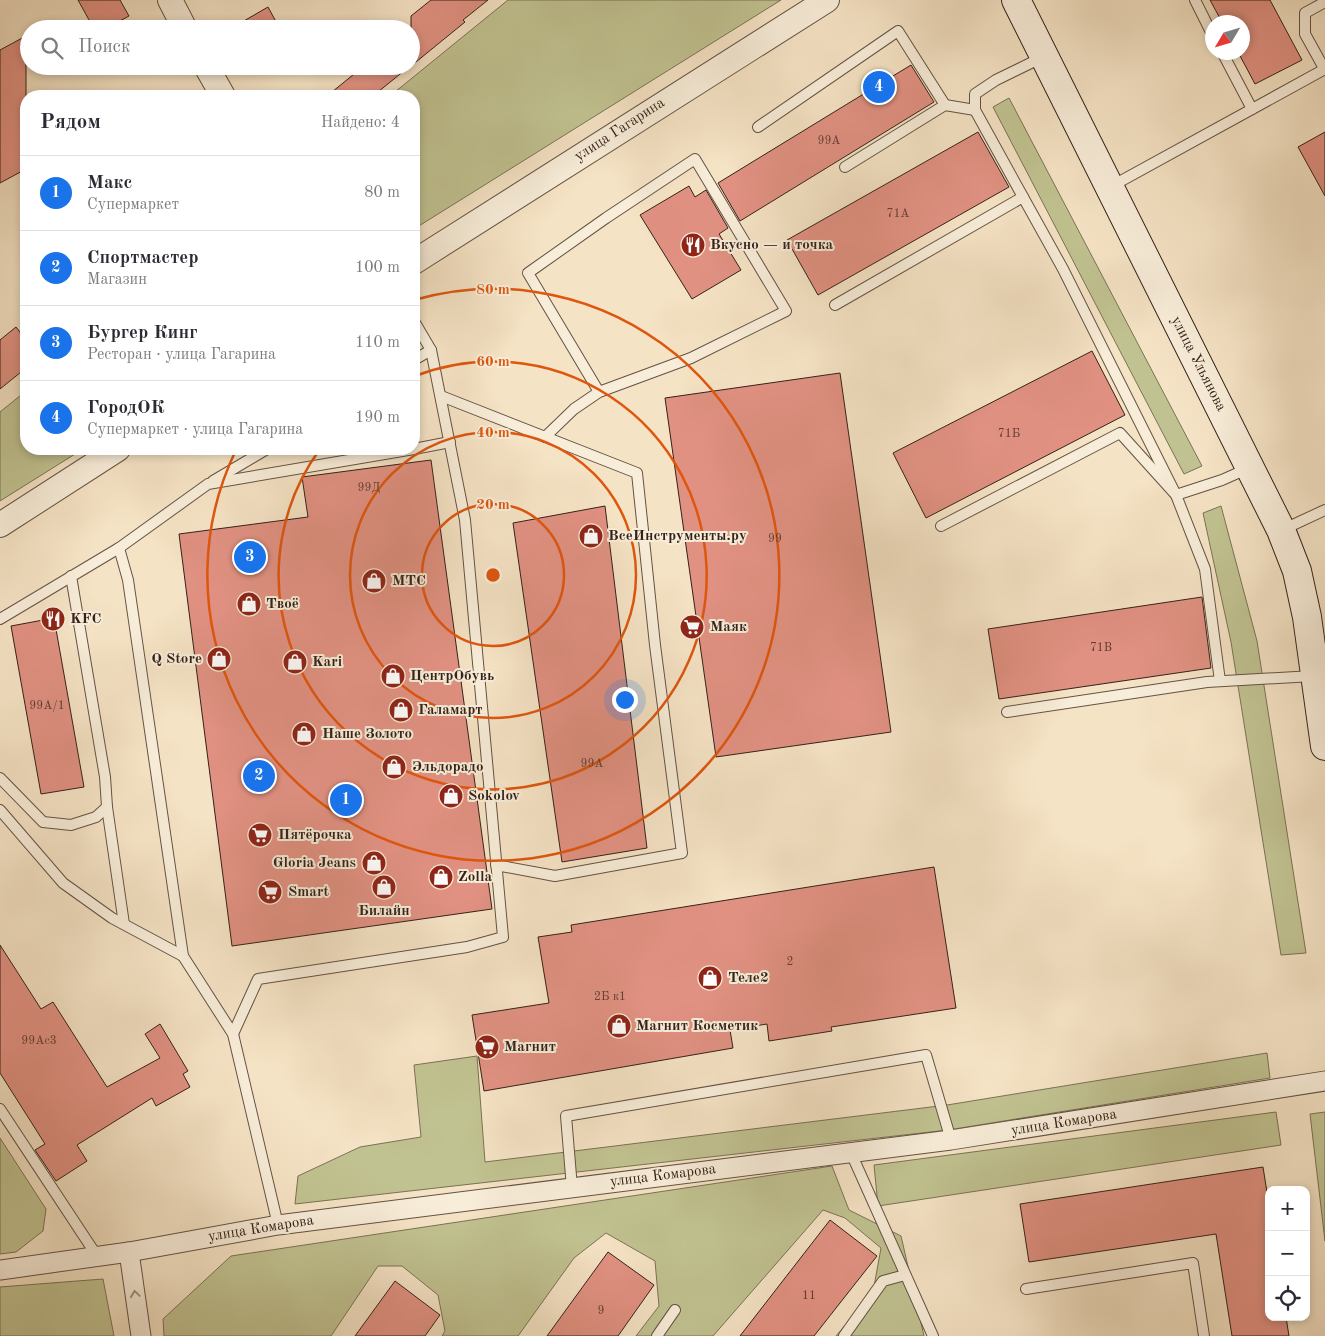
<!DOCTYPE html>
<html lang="ru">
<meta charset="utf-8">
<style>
body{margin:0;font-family:"Old Standard TT",serif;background:#f2f2f3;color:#2b2b33}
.controls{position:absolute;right:15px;bottom:15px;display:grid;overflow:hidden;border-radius:10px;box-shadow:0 2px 8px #0003}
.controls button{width:45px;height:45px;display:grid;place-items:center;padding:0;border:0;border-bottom:1px solid #e1e1e2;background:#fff;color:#2b2b33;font:25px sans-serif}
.compass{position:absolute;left:1205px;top:15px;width:45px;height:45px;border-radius:50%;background:#fff;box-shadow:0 2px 8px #0003;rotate:232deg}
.you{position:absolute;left:624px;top:699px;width:18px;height:18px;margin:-12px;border:4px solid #fff;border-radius:50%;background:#1a73e8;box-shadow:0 0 0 8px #1a73e833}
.badge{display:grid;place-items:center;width:32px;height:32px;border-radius:50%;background:#1a73e8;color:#fff;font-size:16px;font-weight:700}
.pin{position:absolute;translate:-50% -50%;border:2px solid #fff;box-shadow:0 1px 5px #0006}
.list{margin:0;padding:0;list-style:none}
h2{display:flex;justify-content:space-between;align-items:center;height:65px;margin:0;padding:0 20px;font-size:21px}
h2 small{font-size:16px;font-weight:400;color:#7c7c81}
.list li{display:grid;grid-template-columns:32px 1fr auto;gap:15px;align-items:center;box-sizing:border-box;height:75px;padding:0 20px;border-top:1px solid #e1e1e2}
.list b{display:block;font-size:19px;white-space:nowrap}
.list p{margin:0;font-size:16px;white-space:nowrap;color:#7c7c81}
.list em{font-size:16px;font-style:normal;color:#7c7c81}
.icon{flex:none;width:28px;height:28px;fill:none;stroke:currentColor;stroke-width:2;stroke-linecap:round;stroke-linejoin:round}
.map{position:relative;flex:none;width:1325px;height:1336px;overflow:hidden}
.search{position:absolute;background:#fff;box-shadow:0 2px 8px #0003;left:20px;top:20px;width:400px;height:55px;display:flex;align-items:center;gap:12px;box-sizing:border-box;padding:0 18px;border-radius:28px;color:#7c7c81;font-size:19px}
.panel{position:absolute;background:#fff;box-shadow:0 2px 8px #0003;left:20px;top:90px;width:400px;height:365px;border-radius:20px}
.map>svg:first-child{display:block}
.green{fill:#c1c291;stroke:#7a7255}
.building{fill:#e19182;stroke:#342119}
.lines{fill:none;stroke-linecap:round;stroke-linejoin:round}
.service-casing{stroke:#645244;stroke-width:12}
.minor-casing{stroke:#645244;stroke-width:21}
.tertiary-casing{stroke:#645244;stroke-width:26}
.secondary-casing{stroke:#342119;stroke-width:30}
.service{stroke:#f8edd9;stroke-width:10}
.minor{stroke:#f8edd9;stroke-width:19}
.tertiary{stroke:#f8edd9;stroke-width:24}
.secondary{stroke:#f8edd9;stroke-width:28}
.oneway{stroke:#a09183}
.ring{fill:none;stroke:#df560d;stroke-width:2.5}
.labels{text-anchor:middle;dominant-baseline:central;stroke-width:4;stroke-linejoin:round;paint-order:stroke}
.number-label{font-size:12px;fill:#5f3d33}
.street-label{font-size:15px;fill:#342119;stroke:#f8edd9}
.poi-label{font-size:15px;font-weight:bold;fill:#342119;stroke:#f8edd9;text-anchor:start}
.centre{fill:#df560d;stroke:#f8edd9;stroke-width:2.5}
.ring-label{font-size:15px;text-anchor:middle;font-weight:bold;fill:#df560d;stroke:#f8edd9;stroke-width:4;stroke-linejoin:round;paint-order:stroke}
</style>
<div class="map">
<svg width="1325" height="1336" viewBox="0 0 1325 1336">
<rect width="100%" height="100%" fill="#f5e3c5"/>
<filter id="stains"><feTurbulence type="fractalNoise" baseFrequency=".004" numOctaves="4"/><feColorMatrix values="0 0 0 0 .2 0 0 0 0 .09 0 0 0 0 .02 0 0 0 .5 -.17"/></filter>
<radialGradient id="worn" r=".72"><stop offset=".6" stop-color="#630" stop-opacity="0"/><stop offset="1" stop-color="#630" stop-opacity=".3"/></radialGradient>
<!-- green -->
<g class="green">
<polygon points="508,0 781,0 414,229 414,96 390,96"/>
<polygon points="1009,98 1202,466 1184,474 993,107"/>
<polygon points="26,391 26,449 83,449 0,501 0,412"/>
<polygon points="1221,506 1257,641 1306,953 1281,955 1231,642 1203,513"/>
<polygon points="1267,1053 1270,1078 948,1130 295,1204 298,1176 360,1147 421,1137 414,1065 477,1056 485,1162 947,1105"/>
<polygon points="1276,1112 1281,1145 878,1206 874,1165"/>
<polygon points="1325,1112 1325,1241 1310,1114"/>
<polygon points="0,1138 46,1209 43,1231 16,1252 0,1254"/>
<polygon points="832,1166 849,1210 901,1236 924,1336 836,1336 873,1292 881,1248 845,1218 823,1210 713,1336 636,1336 659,1306 655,1261 606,1233 574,1258 518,1336 442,1336 445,1331 438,1295 402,1266 378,1266 331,1336 164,1336 163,1319 231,1256"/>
<polygon points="103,1279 114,1336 0,1336 0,1287"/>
</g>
<!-- building -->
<g class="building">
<polygon points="78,0 120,0 129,16 105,29 94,29"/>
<polygon points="431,0 488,0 463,20 465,22 411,66 411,16"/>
<polygon points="1210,0 1270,0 1302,60 1255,84 1238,52 1242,52 1242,22 1222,22"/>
<polygon points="268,7 280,29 230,29"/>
<polygon points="26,36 26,169 0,183 0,50"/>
<polygon points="911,65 934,102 740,221 718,183"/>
<polygon points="364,66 410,66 373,96 327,96"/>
<polygon points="978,132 1009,187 818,295 787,240"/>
<polygon points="1325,132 1325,196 1298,147"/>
<polygon points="689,186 695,197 706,190 728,228 719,234 741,270 692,299 640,215"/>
<polygon points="16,327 26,340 26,368 0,389 0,340"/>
<polygon points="1092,351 1125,415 926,518 893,453"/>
<polygon points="840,373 891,732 716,757 665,398"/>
<polygon points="431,460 492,909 232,946 179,534 308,517 302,477"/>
<polygon points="605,506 647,848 562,862 513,523"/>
<polygon points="1202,597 1211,668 999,699 988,629"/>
<polygon points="54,618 84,787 41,794 11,626"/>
<polygon points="934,867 956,1008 831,1027 832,1031 769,1041 767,1024 730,1030 733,1048 484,1091 472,1015 549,1003 538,937 572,932 571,925"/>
<polygon points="0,945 41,1009 53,1002 107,1087 160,1058 145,1034 160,1024 188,1071 183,1074 190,1087 156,1106 152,1098 77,1145 87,1161 56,1181 35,1150 45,1144 0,1073"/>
<polygon points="1263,1167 1269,1205 1269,1317 1286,1317 1289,1336 1232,1336 1216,1234 1029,1262 1020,1204"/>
<polygon points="830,1220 877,1256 814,1336 740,1336"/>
<polygon points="608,1252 654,1285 618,1336 547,1336"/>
<polygon points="395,1281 440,1315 425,1336 355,1336"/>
</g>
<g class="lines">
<defs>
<g id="service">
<polyline points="1195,0 1212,34"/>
<polyline points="1222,52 1252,109"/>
<polyline points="1325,70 1305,34 1305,13 1325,2"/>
<polyline points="758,127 898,31 945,105"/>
<polyline points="845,167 945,105 975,110"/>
<polyline points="1110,187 1325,69"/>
<polyline points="1023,197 1063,269 1176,495 1205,569 1220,681"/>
<polyline points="835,305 1023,197 975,110 975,94 996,80 1043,57"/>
<polyline points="414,360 431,350"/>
<polyline points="441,396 637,473 655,645 682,853 555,876 496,865"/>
<polyline points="545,437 574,409 599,392 691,358 786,311 695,159 606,218 528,273 599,392"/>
<polyline points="414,449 450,442"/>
<polyline points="213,481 267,449"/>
<polyline points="941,526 1120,433 1176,495 1222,480 1249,468"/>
<polyline points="1282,530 1325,510"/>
<polyline points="119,548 128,580 183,956 233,1034 278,1225"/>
<polyline points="0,619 119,548 208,484 414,449"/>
<polyline points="1007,712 1207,682 1313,676"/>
<polyline points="0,778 43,822 71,825 96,817 107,807 105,777 71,576"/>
<polyline points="107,807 124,924"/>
<polyline points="0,810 63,883 112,918 183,956"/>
<polyline points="233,1034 258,979 467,947 503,937 465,520 431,350 414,321"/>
<polyline points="0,1109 97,1256"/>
<polyline points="851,1153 933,1336"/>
<polyline points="572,1188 566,1116 926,1055 951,1140"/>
<polyline points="1026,1289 1193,1263 1204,1336"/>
<polyline points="657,1336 675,1310"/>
<polyline points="844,1336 883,1281 905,1275"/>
</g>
<g id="minor">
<polyline points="129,1252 141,1336"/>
<polyline points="0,1270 129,1252 278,1225 951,1140 1325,1081"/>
</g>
<g id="tertiary">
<polyline points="170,0 185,29"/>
<polyline points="206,66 223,96"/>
<polyline points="414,262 827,0"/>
<polyline points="0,525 118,449"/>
</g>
<polyline id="secondary" points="1016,0 1281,530 1297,571 1307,617 1325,746"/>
</defs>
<!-- service casing -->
<use href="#service" class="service-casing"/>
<!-- minor casing -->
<use href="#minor" class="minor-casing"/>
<!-- tertiary casing -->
<use href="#tertiary" class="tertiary-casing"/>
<!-- secondary casing -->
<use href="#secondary" class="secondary-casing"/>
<!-- service -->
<use href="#service" class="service"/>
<!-- minor -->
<use href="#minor" class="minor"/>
<!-- tertiary -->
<use href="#tertiary" class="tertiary"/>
<!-- secondary -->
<use href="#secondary" class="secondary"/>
</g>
<!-- one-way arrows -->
<defs><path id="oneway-chevron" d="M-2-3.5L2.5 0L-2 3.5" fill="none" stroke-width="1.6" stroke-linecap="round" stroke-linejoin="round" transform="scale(1.25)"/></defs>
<use class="oneway" href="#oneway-chevron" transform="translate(135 1294) rotate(-98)"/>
<!-- distance rings -->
<g class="ring">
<circle cx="493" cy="575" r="71"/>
<circle cx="493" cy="575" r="143"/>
<path d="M415 376A214 214 0 1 1 320 449"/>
<path d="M414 300A286 286 0 1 1 236 450"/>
</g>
<!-- icons -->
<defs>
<symbol id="restaurant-disc" viewBox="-11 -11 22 22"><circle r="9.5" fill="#8f2418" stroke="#f8edd9"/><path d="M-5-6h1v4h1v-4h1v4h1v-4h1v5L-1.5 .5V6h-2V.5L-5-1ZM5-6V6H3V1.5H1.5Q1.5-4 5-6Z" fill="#fff"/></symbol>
<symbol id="shop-disc" viewBox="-11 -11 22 22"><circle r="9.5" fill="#8f2418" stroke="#f8edd9"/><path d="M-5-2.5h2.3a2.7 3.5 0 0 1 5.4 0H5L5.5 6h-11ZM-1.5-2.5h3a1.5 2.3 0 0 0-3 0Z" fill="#fff"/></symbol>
<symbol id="supermarket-disc" viewBox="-11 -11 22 22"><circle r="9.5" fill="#8f2418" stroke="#f8edd9"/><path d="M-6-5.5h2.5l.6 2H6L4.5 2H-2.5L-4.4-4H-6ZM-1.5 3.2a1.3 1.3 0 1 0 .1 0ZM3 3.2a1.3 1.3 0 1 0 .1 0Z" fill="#fff"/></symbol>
</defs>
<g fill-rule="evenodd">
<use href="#restaurant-disc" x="679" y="231" width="28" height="28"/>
<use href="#shop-disc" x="577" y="522" width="28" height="28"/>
<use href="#shop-disc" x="360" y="567" width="28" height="28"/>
<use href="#shop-disc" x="235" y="590" width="28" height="28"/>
<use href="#restaurant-disc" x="39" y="605" width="28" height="28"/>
<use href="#supermarket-disc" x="678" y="613" width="28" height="28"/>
<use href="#shop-disc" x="205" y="645" width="28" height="28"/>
<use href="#shop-disc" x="281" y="648" width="28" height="28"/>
<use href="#shop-disc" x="379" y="662" width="28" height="28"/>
<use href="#shop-disc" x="387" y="696" width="28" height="28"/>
<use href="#shop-disc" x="290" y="720" width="28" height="28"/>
<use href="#shop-disc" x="380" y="753" width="28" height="28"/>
<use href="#shop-disc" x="437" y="782" width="28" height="28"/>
<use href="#supermarket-disc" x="246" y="821" width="28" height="28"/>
<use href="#shop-disc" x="360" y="849" width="28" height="28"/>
<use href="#shop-disc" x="427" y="863" width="28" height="28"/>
<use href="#shop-disc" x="370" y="873" width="28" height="28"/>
<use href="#supermarket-disc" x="256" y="878" width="28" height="28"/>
<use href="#shop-disc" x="696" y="964" width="28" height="28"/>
<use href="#shop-disc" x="605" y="1012" width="28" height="28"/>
<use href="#supermarket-disc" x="473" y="1033" width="28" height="28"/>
</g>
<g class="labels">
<!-- number labels -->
<g class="number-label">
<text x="829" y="141">99А</text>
<text x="898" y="214">71А</text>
<text x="1009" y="434">71Б</text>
<text x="369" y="488">99Д</text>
<text x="775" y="539">99</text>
<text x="1101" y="648">71В</text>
<text x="47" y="706">99А/1</text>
<text x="592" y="764">99А</text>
<text x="790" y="962">2</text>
<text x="610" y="997">2Б к1</text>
<text x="39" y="1041">99Аc3</text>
<text x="809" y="1296">11</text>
<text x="601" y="1311">9</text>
</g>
<!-- street labels -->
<g class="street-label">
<text transform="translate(620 130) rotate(-33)">улица Гагарина</text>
<text transform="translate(1198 364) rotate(63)">улица Ульянова</text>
<text transform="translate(1064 1123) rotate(-9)">улица Комарова</text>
<text transform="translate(663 1176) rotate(-7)">улица Комарова</text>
<text transform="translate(261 1229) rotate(-9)">улица Комарова</text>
</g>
<!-- poi labels -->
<g class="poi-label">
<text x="710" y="245">Вкусно — и точка</text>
<text x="608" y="536">ВсеИнструменты.ру</text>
<text x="392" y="581">МТС</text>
<text x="266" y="604">Твоё</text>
<text x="70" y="619">KFC</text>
<text x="710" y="627">Маяк</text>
<text x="202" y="659" text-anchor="end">Q Store</text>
<text x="312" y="662">Kari</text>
<text x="410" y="676">ЦентрОбувь</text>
<text x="418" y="710">Галамарт</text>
<text x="322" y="734">Наше Золото</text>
<text x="412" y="767">Эльдорадо</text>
<text x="468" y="796">Sokolov</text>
<text x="278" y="835">Пятёрочка</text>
<text x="356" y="863" text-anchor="end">Gloria Jeans</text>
<text x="458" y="877">Zolla</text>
<text x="288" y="892">Smart</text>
<text x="384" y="911" text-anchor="middle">Билайн</text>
<text x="728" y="978">Теле2</text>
<text x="636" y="1026">Магнит Косметик</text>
<text x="504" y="1047">Магнит</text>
</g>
</g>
<circle cx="493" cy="575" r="8" class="centre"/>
<g class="ring-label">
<text x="493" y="294">80 m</text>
<text x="493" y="366">60 m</text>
<text x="493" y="437">40 m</text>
<text x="493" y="509">20 m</text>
</g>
<rect width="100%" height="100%" filter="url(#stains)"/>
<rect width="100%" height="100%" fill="url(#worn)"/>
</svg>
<div class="controls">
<button>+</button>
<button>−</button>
<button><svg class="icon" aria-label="locate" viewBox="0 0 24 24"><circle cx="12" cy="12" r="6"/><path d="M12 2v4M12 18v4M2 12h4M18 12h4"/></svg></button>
</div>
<svg class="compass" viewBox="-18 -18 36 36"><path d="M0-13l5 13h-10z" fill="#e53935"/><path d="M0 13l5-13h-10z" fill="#7c7c81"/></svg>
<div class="you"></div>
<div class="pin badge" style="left:346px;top:800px">1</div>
<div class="pin badge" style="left:259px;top:776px">2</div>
<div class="pin badge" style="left:250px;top:557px">3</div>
<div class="pin badge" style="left:879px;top:87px">4</div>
<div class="search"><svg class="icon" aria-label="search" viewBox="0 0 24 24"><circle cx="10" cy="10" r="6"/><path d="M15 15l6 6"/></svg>Поиск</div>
<section class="panel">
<h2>Рядом<small>Найдено: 4</small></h2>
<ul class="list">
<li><span class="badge">1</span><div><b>Макс</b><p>Супермаркет</p></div><em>80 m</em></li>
<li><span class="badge">2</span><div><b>Спортмастер</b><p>Магазин</p></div><em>100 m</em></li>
<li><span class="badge">3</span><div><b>Бургер Кинг</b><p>Ресторан · улица Гагарина</p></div><em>110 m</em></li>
<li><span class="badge">4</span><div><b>ГородОК</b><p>Супермаркет · улица Гагарина</p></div><em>190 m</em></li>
</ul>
</section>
</div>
